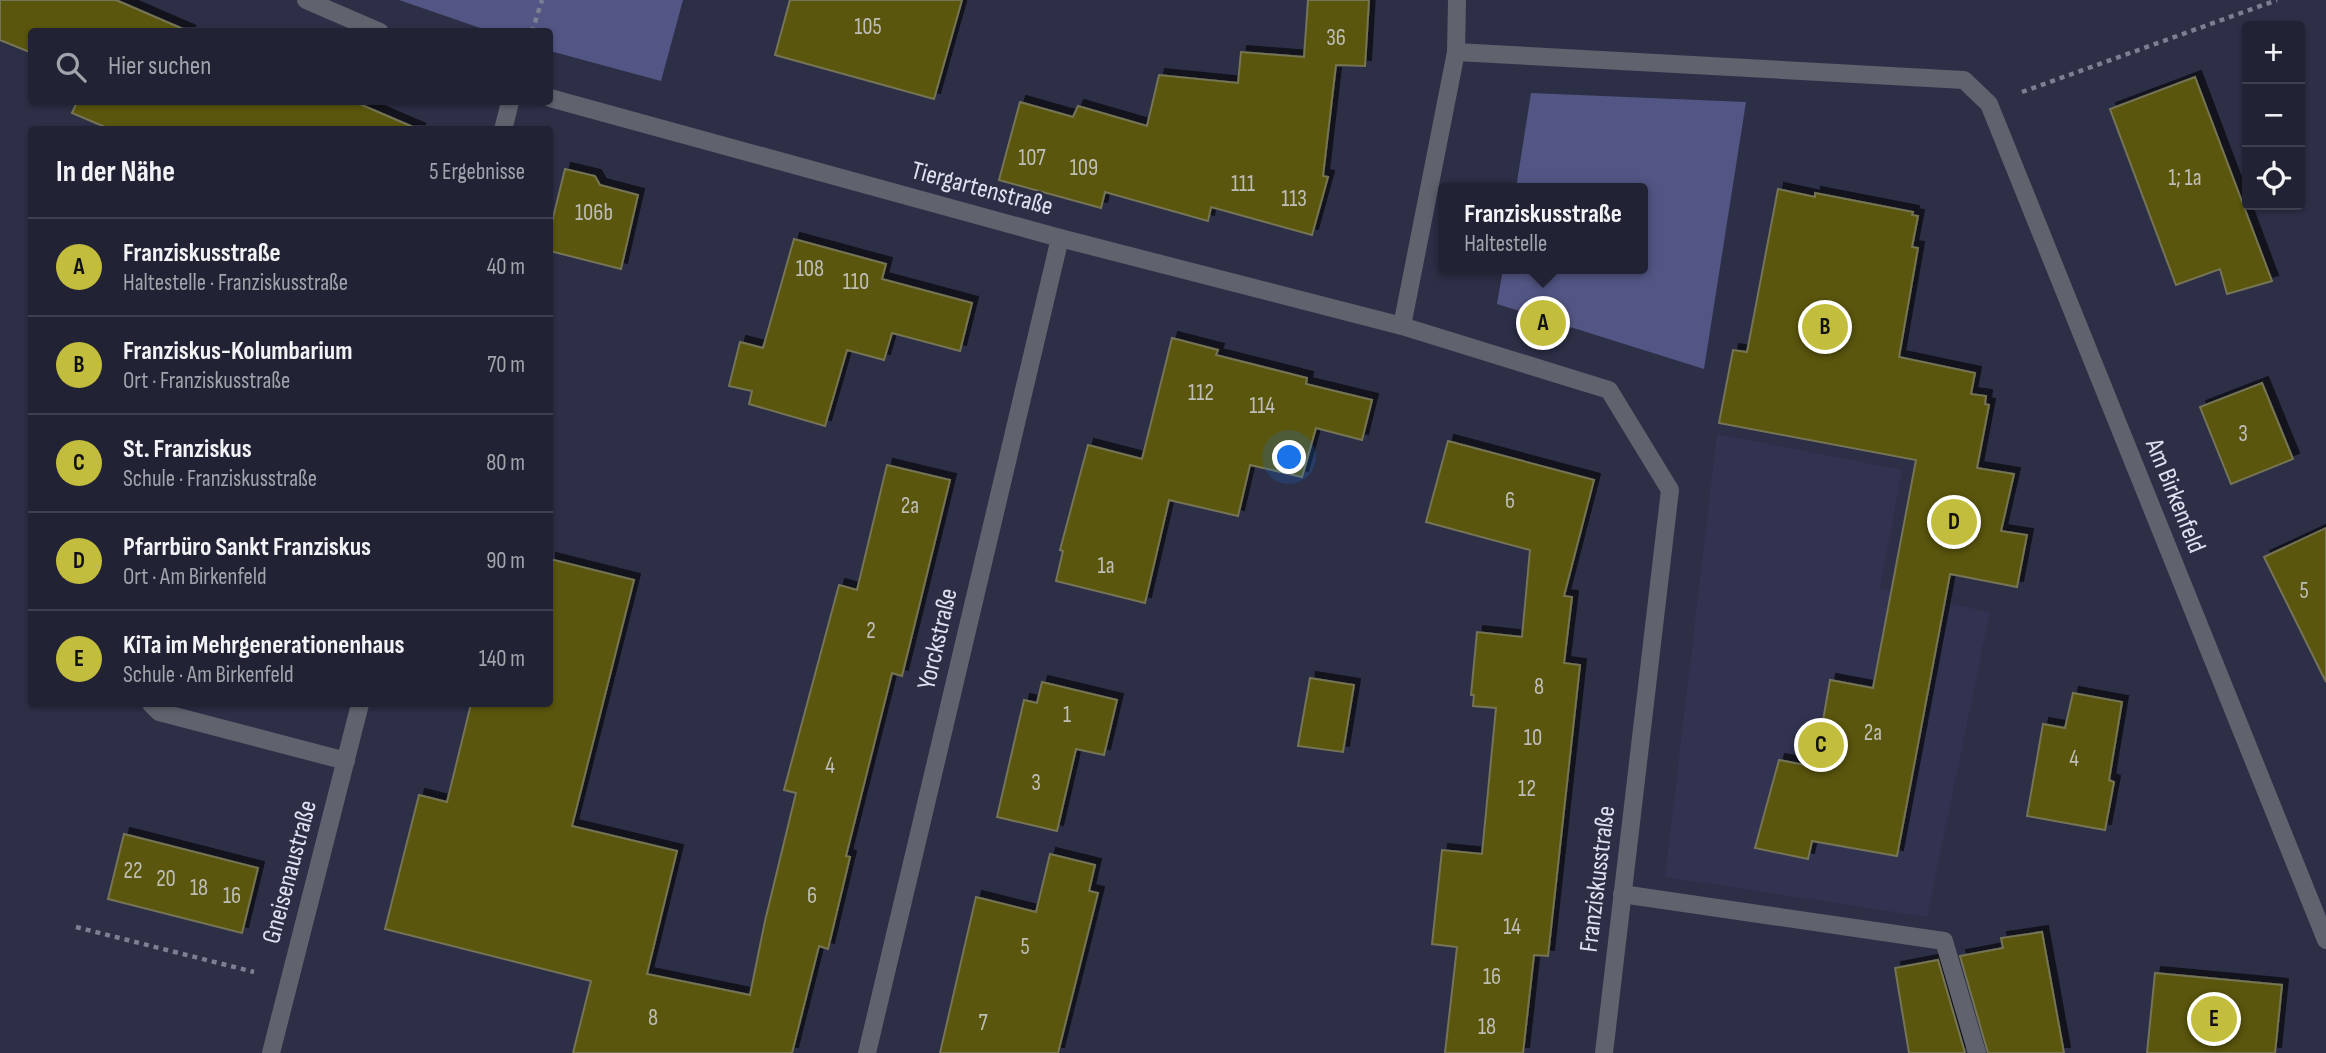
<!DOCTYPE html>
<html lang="de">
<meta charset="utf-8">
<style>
body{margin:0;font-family:"Sofia Sans Condensed",sans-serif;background:#2d2f40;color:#f1f3f6}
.controls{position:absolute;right:21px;top:21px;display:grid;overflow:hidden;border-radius:7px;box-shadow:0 2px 5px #0004}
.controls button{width:63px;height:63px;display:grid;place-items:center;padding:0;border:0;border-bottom:2px solid #3e404f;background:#212334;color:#f1f3f6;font:35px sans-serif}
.you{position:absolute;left:1290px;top:458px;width:24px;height:24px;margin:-18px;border:5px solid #fff;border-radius:50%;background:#1a73e8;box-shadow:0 0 0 10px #1a73e833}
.badge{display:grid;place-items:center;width:46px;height:46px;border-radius:50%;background:#c3bd3e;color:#111;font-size:23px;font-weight:700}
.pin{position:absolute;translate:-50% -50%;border:4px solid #fff;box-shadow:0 2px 7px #0006}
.popup{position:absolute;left:1438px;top:183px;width:210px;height:91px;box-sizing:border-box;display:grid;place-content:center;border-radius:7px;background:#212334;filter:drop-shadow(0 2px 5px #0005);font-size:23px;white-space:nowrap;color:#a2a4ac}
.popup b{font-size:26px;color:#f1f3f6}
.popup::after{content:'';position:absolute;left:50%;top:100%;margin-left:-14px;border:14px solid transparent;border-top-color:#212334}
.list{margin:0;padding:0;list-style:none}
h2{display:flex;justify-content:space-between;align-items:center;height:91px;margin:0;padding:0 28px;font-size:30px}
h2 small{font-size:23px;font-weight:400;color:#a2a4ac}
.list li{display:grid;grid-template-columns:46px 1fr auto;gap:21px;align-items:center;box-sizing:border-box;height:98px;padding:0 28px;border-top:2px solid #3e404f}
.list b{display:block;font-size:26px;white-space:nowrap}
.list p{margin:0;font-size:23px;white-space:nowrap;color:#a2a4ac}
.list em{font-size:23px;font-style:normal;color:#a2a4ac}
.icon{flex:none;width:38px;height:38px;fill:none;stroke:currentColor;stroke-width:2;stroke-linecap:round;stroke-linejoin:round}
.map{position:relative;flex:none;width:2326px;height:1053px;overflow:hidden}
.search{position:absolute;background:#212334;box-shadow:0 2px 5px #0004;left:28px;top:28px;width:525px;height:77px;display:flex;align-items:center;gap:18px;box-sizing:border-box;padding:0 24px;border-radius:7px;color:#a2a4ac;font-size:26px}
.panel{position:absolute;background:#212334;box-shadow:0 2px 5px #0004;left:28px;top:126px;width:525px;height:581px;border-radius:7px}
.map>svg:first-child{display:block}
.built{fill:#313351}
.green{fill:#535684}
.building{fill:#5a5608;stroke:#757457;stroke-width:2;filter:url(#shadow)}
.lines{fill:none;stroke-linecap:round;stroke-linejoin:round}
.path{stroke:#7c7e92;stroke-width:4.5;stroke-dasharray:5 5;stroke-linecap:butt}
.minor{stroke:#60626e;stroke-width:18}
.labels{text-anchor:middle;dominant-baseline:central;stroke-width:5;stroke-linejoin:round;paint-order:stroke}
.number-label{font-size:23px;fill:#bebeb7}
.street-label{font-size:26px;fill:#dfe1f1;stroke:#2c2f46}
</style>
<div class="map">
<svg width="2326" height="1053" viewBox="0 0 2326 1053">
<defs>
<filter id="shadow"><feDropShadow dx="6" dy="-6" stdDeviation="0" flood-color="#0009"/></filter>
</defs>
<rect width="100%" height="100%" fill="#2c2f46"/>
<!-- built -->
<polygon class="built" points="1717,434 1902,470 1880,589 1990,612 1927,917 1665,877"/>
<!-- green -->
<g class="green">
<polygon points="399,0 683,0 661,81 550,51 550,32 489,31"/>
<polygon points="1531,93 1746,102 1704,369 1497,304 1503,269 1643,269 1643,188 1516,188"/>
</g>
<!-- building -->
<g class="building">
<polygon points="0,0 116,0 190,32 32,32 32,53 0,40"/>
<polygon points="790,0 962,0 934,99 775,55"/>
<polygon points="1308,0 1369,0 1365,66 1336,65 1323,176 1328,177 1312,235 1211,207 1208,221 1105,192 1101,208 999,180 1020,102 1073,117 1078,106 1147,126 1159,75 1238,83 1241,52 1304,57"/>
<polygon points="2195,77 2272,281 2227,294 2220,269 2176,285 2110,109"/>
<polygon points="77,102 355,102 420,130 112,130 72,113"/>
<polygon points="565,169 595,176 600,185 638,195 621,269 550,251 550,230"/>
<polygon points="1778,189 1815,197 1815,193 1913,212 1912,215 1918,216 1912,247 1918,248 1899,357 1975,373 1971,394 1986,396 1985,404 1989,405 1977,468 2014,474 2001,531 2027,535 2017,587 1950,574 1897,856 1812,841 1808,859 1755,848 1779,760 1815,767 1830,680 1873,688 1916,460 1719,423 1733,350 1747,352"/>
<polygon points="794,239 886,264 882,279 972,303 960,351 892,333 884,360 847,350 825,426 749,404 752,391 729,386 740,342 763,348"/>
<polygon points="1172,338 1218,350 1216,355 1307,378 1306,384 1372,400 1362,440 1316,428 1302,477 1250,465 1238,516 1169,500 1145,603 1056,581 1063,551 1060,550 1088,445 1142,459"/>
<polygon points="2262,383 2293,459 2231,484 2200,407"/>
<polygon points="1448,441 1594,480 1564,596 1572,597 1564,663 1580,665 1548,956 1534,955 1523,1053 1445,1053 1457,947 1432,944 1442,850 1482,854 1496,708 1473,706 1474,695 1471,695 1477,632 1522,637 1530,550 1426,522"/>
<polygon points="887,465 950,480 902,676 892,673 846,856 850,857 828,949 819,946 792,1053 573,1053 591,981 385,929 419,795 447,802 471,704 550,704 550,559 634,580 572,826 677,851 647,974 750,995 765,921 796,793 784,790 839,585 857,590"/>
<polygon points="2326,528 2326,682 2264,557"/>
<polygon points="1310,678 1354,685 1343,752 1298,746"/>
<polygon points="1042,682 1117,700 1104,755 1076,749 1057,831 997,817 1024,700 1037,703"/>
<polygon points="2073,693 2122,702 2109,780 2114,782 2105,830 2027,816 2043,724 2065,728"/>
<polygon points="124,834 258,868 242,933 108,899"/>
<polygon points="1050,854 1095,865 1089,891 1098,893 1058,1053 940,1053 976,897 1036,912"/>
<polygon points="2042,932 2064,1053 1988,1053 1960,956 2003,948 2001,938"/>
<polygon points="1938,960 1965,1053 1909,1053 1895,968"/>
<polygon points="2155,973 2282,985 2275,1053 2147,1053"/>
</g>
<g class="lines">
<!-- path -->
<g class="path">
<polyline points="532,32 542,0"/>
<polyline points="2022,92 2277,0"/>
<polyline points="76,927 254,972"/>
</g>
<!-- minor -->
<g class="minor">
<polyline points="306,0 380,32"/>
<polyline points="1456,52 1964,80 1989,104 2326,940"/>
<polyline points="550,98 1060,238 1402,326 1609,390 1670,490 1604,1053"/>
<polyline points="503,130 510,102"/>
<polyline points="1402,326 1456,52 1457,0"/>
<polyline points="151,704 159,712 346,761"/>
<polyline points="1622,894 1944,941 1977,1053"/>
<polyline points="271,1053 360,704"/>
<polyline points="867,1053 1060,238"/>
</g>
</g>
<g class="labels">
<!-- number labels -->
<g class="number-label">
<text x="868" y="27">105</text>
<text x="1336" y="38">36</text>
<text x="1032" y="158">107</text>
<text x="1084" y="168">109</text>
<text x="2185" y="178">1; 1a</text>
<text x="1243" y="184">111</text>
<text x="1294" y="199">113</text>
<text x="594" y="213">106b</text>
<text x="810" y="269">108</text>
<text x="856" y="282">110</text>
<text x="1201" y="393">112</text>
<text x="1262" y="406">114</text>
<text x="2243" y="434">3</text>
<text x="1510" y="501">6</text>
<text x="910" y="506">2a</text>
<text x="1106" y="566">1a</text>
<text x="2304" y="591">5</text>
<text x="871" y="631">2</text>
<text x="1539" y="687">8</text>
<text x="1067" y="715">1</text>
<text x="1873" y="733">2a</text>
<text x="1533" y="738">10</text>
<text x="2074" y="759">4</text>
<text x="830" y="766">4</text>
<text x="1036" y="783">3</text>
<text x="1527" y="789">12</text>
<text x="133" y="871">22</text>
<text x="166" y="879">20</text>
<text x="199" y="888">18</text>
<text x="232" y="896">16</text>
<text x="812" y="896">6</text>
<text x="1512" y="927">14</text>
<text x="1025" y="947">5</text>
<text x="1492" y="977">16</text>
<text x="653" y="1018">8</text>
<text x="983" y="1023">7</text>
<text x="1487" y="1027">18</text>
</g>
<!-- street labels -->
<g class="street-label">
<text transform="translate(982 189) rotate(15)">Tiergartenstraße</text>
<text transform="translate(2175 496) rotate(68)">Am Birkenfeld</text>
<text transform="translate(938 639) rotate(-77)">Yorckstraße</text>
<text transform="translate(290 872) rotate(-75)">Gneisenaustraße</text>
<text transform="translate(1598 879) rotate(-83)">Franziskusstraße</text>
</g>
</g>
</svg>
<div class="controls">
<button>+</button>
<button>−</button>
<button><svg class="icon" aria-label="locate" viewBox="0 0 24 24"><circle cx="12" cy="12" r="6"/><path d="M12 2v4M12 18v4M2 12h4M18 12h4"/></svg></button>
</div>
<div class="you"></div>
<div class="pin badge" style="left:1543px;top:323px">A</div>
<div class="popup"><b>Franziskusstraße</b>Haltestelle</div>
<div class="pin badge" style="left:1825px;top:327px">B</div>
<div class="pin badge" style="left:1821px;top:745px">C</div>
<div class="pin badge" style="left:1954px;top:522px">D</div>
<div class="pin badge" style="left:2214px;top:1019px">E</div>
<div class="search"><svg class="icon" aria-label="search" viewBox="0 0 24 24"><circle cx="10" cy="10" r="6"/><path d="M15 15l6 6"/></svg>Hier suchen</div>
<section class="panel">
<h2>In der Nähe<small>5 Ergebnisse</small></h2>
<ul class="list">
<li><span class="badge">A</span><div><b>Franziskusstraße</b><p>Haltestelle · Franziskusstraße</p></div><em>40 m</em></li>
<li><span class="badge">B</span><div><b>Franziskus-Kolumbarium</b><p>Ort · Franziskusstraße</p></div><em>70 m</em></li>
<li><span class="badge">C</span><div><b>St. Franziskus</b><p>Schule · Franziskusstraße</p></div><em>80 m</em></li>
<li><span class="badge">D</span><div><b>Pfarrbüro Sankt Franziskus</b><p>Ort · Am Birkenfeld</p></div><em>90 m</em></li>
<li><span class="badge">E</span><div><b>KiTa im Mehrgenerationenhaus</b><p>Schule · Am Birkenfeld</p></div><em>140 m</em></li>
</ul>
</section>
</div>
